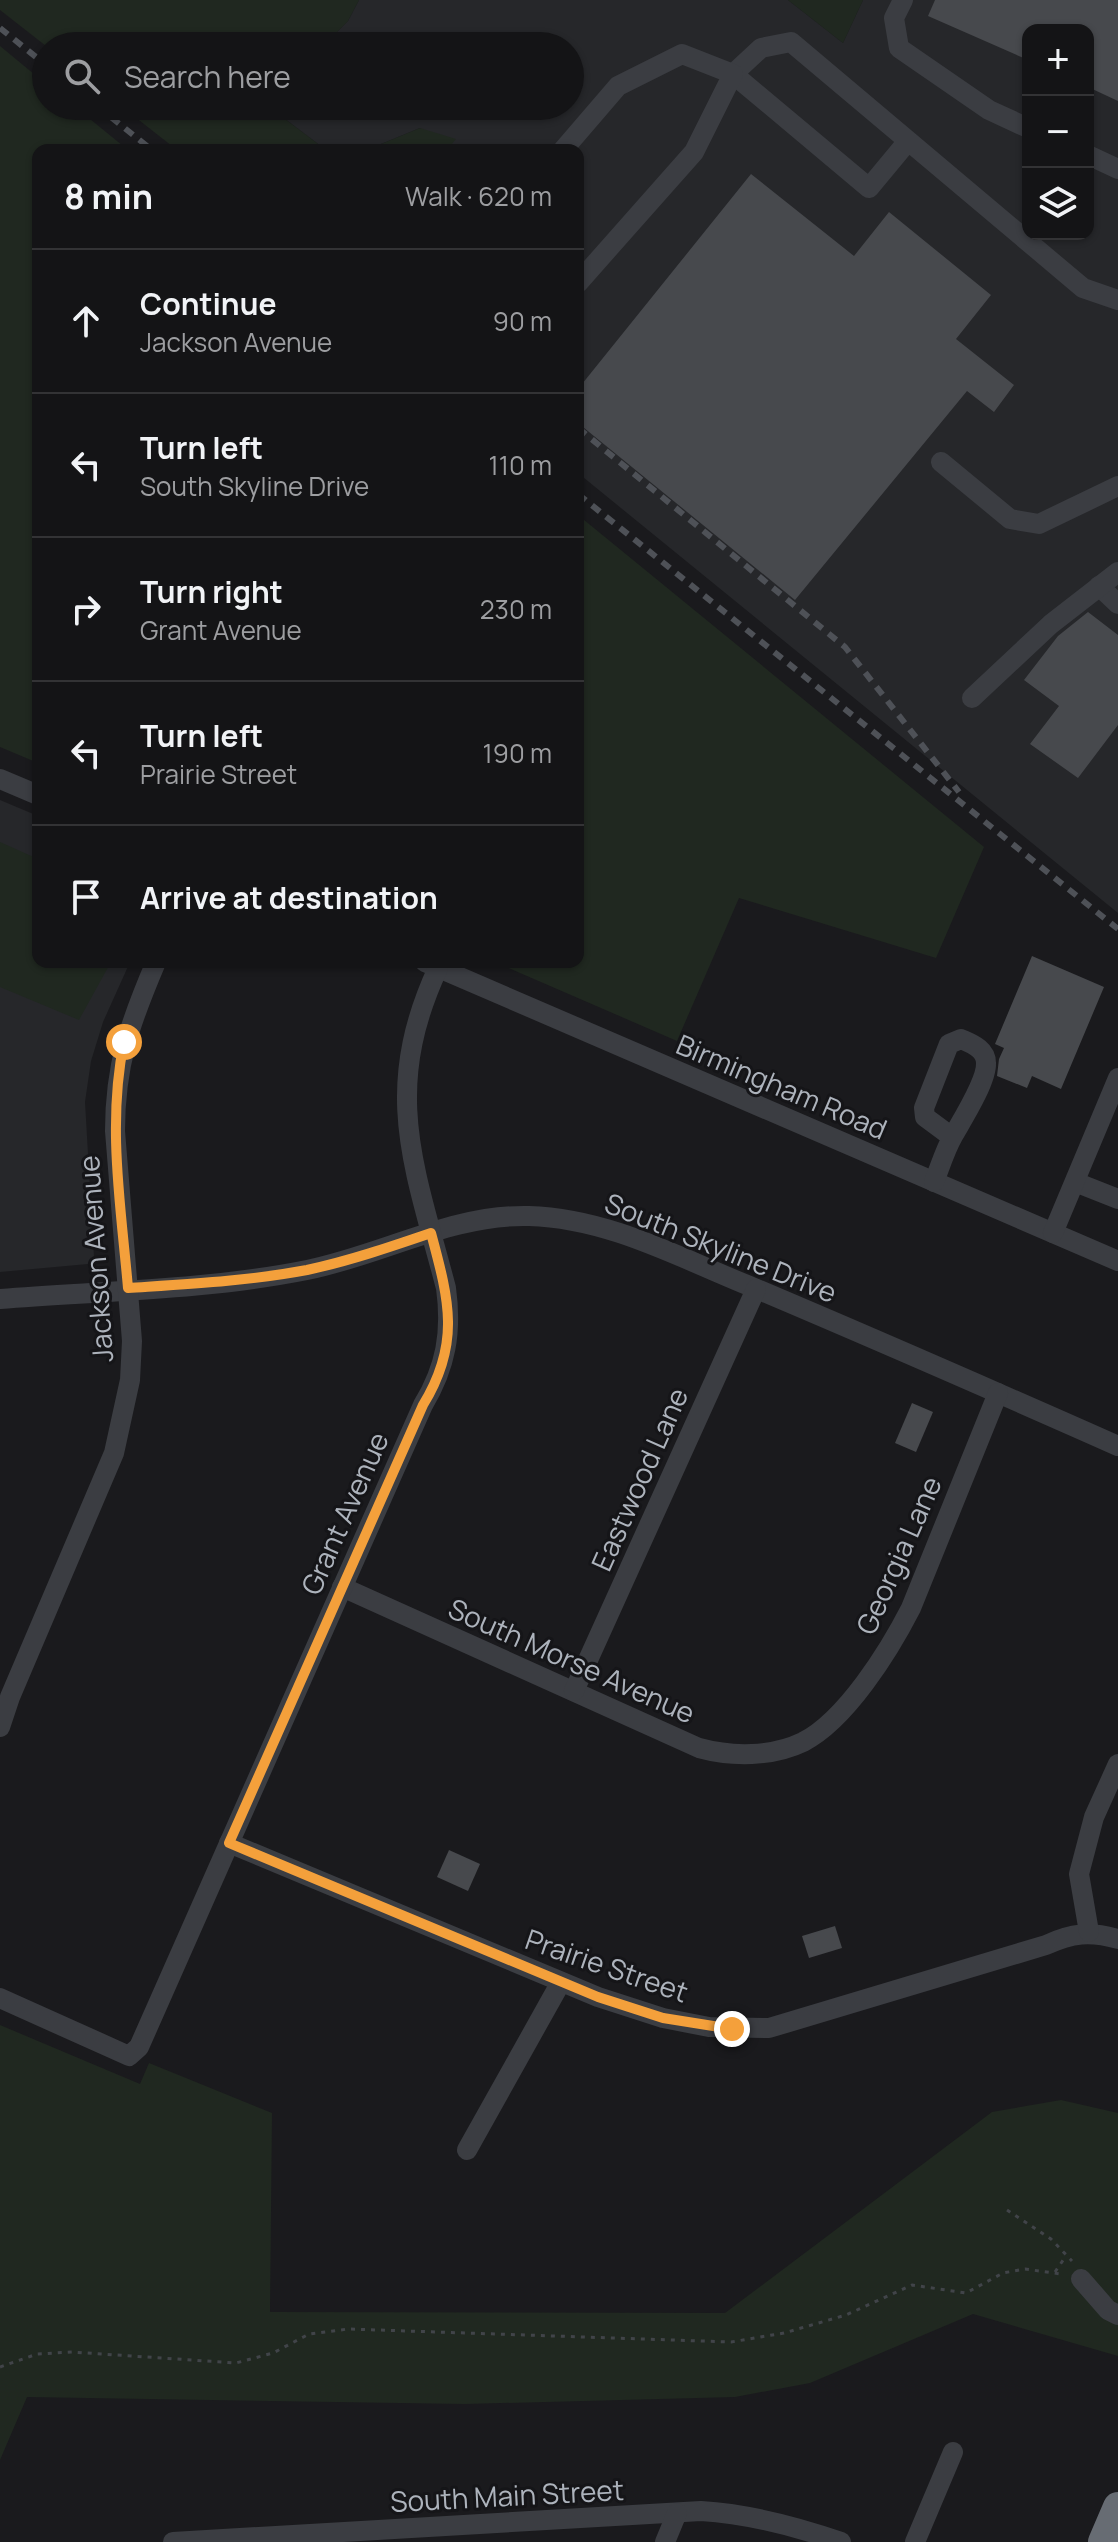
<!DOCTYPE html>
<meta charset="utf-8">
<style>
body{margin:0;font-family:Manrope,sans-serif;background:#212123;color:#f1f3f6}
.controls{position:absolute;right:24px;top:24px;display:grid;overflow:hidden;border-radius:16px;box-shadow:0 2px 6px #0004}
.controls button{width:72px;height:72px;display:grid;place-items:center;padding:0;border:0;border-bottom:2px solid #333335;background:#141416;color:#f1f3f6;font:40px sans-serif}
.stop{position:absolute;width:24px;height:24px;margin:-18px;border:6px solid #f4a03b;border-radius:50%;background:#fff}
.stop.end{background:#f4a03b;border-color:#fff;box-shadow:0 2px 8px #0008}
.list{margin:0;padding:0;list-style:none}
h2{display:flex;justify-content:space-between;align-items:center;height:104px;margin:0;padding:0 32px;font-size:34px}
h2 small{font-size:26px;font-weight:400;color:#9d9ea1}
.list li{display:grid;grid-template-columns:52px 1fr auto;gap:24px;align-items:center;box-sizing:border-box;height:144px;padding:0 32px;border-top:2px solid #333335}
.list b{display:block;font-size:30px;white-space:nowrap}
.list p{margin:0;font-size:26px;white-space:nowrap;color:#9d9ea1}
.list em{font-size:26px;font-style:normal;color:#9d9ea1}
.icon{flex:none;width:44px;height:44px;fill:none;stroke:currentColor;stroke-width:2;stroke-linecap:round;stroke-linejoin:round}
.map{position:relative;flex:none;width:1118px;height:2542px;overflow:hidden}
.search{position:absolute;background:#141416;box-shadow:0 2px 6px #0004;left:32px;top:32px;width:552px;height:88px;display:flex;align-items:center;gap:20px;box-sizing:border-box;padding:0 28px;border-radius:44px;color:#9d9ea1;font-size:30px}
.panel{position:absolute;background:#141416;box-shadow:0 2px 6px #0004;left:32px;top:144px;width:552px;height:824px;border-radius:16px}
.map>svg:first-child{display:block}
.built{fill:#26272a;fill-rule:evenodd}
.green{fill:#202820}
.building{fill:#47494d}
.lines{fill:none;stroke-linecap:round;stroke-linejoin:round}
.path{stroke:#414449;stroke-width:3;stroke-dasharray:4 6;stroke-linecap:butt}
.minor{stroke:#3b3d42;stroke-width:20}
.highway{stroke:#676c73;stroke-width:30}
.rail{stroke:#4e5157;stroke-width:6;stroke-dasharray:10 8;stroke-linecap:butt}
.route{stroke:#f4a03b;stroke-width:10}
.labels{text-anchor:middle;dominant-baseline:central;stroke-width:6;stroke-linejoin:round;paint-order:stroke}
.street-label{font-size:28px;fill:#adb3bc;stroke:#151518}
</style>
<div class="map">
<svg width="1118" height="2542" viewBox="0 0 1118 2542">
<rect width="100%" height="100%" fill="#1a1a1d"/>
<!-- built -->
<g class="built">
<path d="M 359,0 L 788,0 L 843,43 L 863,0 L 1118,0 L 1118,913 L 578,473 L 578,150 L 447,150 L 420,128 L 369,149 L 326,150 L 285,119 L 281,106 L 570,106 L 570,46 L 323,46 L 348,21 ZM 1028,30 L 1088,30 L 1088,234 L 1028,234 Z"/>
<polygon points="0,800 38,816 38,962 130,962 103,1022 91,1061 85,1102 94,1257 88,1264 0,1272"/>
</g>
<!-- green -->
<g class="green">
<polygon points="0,0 359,0 348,21 323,46 46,46 0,10"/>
<polygon points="788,0 863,0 843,43"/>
<polygon points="0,46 46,84 46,106 74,106 128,150 38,150 38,763 0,747"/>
<polygon points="121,106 281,106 285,119 326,150 177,150"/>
<polygon points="420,128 456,139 447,150 350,150 369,149"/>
<polygon points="578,515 984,847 936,958 739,898 677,1041 495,962 578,962"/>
<polygon points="0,842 38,859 38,962 111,962 79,1020 0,987"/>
<polygon points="0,2025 140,2084 149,2063 272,2113 270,2312 725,2313 992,2112 1061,2100 1118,2113 1118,2356 973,2314 810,2383 735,2397 465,2404 27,2397 0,2460"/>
</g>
<!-- building -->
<g class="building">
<polygon points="935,0 1118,0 1118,101 1088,87 1088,30 1028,30 1028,60 928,16"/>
<polygon points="751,174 854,256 889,212 991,295 956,339 1014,385 994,412 967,391 795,600 578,423 578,389"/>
<polygon points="1088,612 1118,635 1118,725 1078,778 1030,744 1059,706 1024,680 1058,636"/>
<polygon points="1032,956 1104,987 1061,1089 1032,1076 1027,1088 997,1076 999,1059 1004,1048 995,1044"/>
<polygon points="912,1403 933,1412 916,1452 895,1443"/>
<polygon points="449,1850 480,1864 468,1891 437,1877"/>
<polygon points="835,1926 842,1948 809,1958 802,1936"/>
</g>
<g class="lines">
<!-- path -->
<g class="path">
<polyline points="1007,2210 1051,2239 1072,2261"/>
<polyline points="1055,2272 1066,2256"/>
<polyline points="0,2367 37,2354 72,2352 236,2363 273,2353 309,2334 348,2329 731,2342 784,2333 846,2315 912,2285 966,2293 1003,2273 1025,2269 1061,2274"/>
</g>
<!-- minor -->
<g class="minor">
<polyline points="903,0 894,18 899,48 989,110 1028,128"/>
<polyline points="908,141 869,188 733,74 761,48 791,42 1083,288 1118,300"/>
<polyline points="563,150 618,86 682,54 733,74 694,152 578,283"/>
<polyline points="1088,155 1118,169"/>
<polyline points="941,462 1010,519 1039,524 1118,486"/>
<polyline points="1099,586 1118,604"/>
<polyline points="972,698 1051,624 1118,572"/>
<polyline points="0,779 38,795"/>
<polyline points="425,962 1118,1261"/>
<path d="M 934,1182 C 940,1167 945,1150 953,1136 C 962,1120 987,1081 986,1063 C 986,1049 972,1044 961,1039 L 949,1044 L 924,1108 L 925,1117 L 952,1137"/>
<polyline points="1075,1182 1118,1199"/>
<polyline points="1053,1233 1118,1078"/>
<path d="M 0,1299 C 102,1291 207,1290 307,1270 C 382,1255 452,1214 529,1216 C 608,1218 680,1258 752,1287 C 875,1339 996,1392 1118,1446"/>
<path d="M 342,1587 L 699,1748 C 732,1757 772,1757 803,1742 C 846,1720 889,1651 911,1608 L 998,1393"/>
<polyline points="574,1691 756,1289"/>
<path d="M 0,1727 L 10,1697 L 114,1453 L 130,1380 L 132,1341 L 115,1131 C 115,1064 130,1023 156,962"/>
<path d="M 229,1843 L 598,1997 L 663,2018 L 709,2027 L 769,2028 L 1046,1945 C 1072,1933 1090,1931 1118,1939"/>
<polyline points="1089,1932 1079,1874 1094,1817 1118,1764"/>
<path d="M 0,1998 L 129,2056 L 139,2047 L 423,1405 C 446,1367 452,1332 446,1288 C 414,1165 381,1091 438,968"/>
<polyline points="467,2150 561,1982"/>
<polyline points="1081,2279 1108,2310 1118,2315"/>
<path d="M 173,2542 L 701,2511 C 749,2514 795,2526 841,2542"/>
<polyline points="665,2542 677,2513"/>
<polyline points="915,2542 953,2452"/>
</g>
<!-- highway -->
<polyline class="highway" points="1103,2542 1118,2507"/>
<!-- rail -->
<g class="rail">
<polyline points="0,28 46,65"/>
<polyline points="97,106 152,150"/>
<polyline points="578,428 845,647 959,792"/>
<polyline points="578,494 1118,929"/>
</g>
</g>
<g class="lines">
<!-- route -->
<path class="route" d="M 124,1042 C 107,1124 121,1207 128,1288 C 188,1284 248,1281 307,1270 C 349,1261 390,1247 431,1233 C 449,1300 461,1343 423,1405 L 229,1843 L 598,1997 L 663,2018 L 732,2029"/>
</g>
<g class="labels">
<!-- street labels -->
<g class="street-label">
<text transform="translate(782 1086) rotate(23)">Birmingham Road</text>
<text transform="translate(721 1247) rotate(22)">South Skyline Drive</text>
<text transform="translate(95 1259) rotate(-94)">Jackson Avenue</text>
<text transform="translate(639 1479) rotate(-66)">Eastwood Lane</text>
<text transform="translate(344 1513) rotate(-66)">Grant Avenue</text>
<text transform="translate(898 1555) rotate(-66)">Georgia Lane</text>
<text transform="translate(572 1660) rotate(24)">South Morse Avenue</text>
<text transform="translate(607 1965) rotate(19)">Prairie Street</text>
<text transform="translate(507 2495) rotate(-3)">South Main Street</text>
</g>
</g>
</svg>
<div class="controls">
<button>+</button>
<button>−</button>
<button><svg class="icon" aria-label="layers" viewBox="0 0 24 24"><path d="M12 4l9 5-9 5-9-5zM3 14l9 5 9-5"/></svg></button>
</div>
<div class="stop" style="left:124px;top:1042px"></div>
<div class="stop end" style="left:732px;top:2029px"></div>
<div class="search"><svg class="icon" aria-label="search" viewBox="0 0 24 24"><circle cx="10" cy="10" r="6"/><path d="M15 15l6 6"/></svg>Search here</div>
<section class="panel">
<h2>8 min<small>Walk · 620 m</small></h2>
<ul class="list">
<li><svg class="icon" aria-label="ahead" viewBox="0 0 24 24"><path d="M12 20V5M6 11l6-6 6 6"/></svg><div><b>Continue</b><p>Jackson Avenue</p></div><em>90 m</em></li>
<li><svg class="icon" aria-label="left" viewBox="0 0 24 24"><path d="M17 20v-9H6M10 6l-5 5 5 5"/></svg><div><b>Turn left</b><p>South Skyline Drive</p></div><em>110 m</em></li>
<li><svg class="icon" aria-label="right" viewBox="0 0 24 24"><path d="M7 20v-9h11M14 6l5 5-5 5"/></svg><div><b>Turn right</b><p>Grant Avenue</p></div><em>230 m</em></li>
<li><svg class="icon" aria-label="left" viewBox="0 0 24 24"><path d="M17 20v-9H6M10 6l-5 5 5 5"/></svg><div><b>Turn left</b><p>Prairie Street</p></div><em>190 m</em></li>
<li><svg class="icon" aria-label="arrive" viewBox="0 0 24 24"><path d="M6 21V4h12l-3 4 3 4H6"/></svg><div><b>Arrive at destination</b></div></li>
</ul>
</section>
</div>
